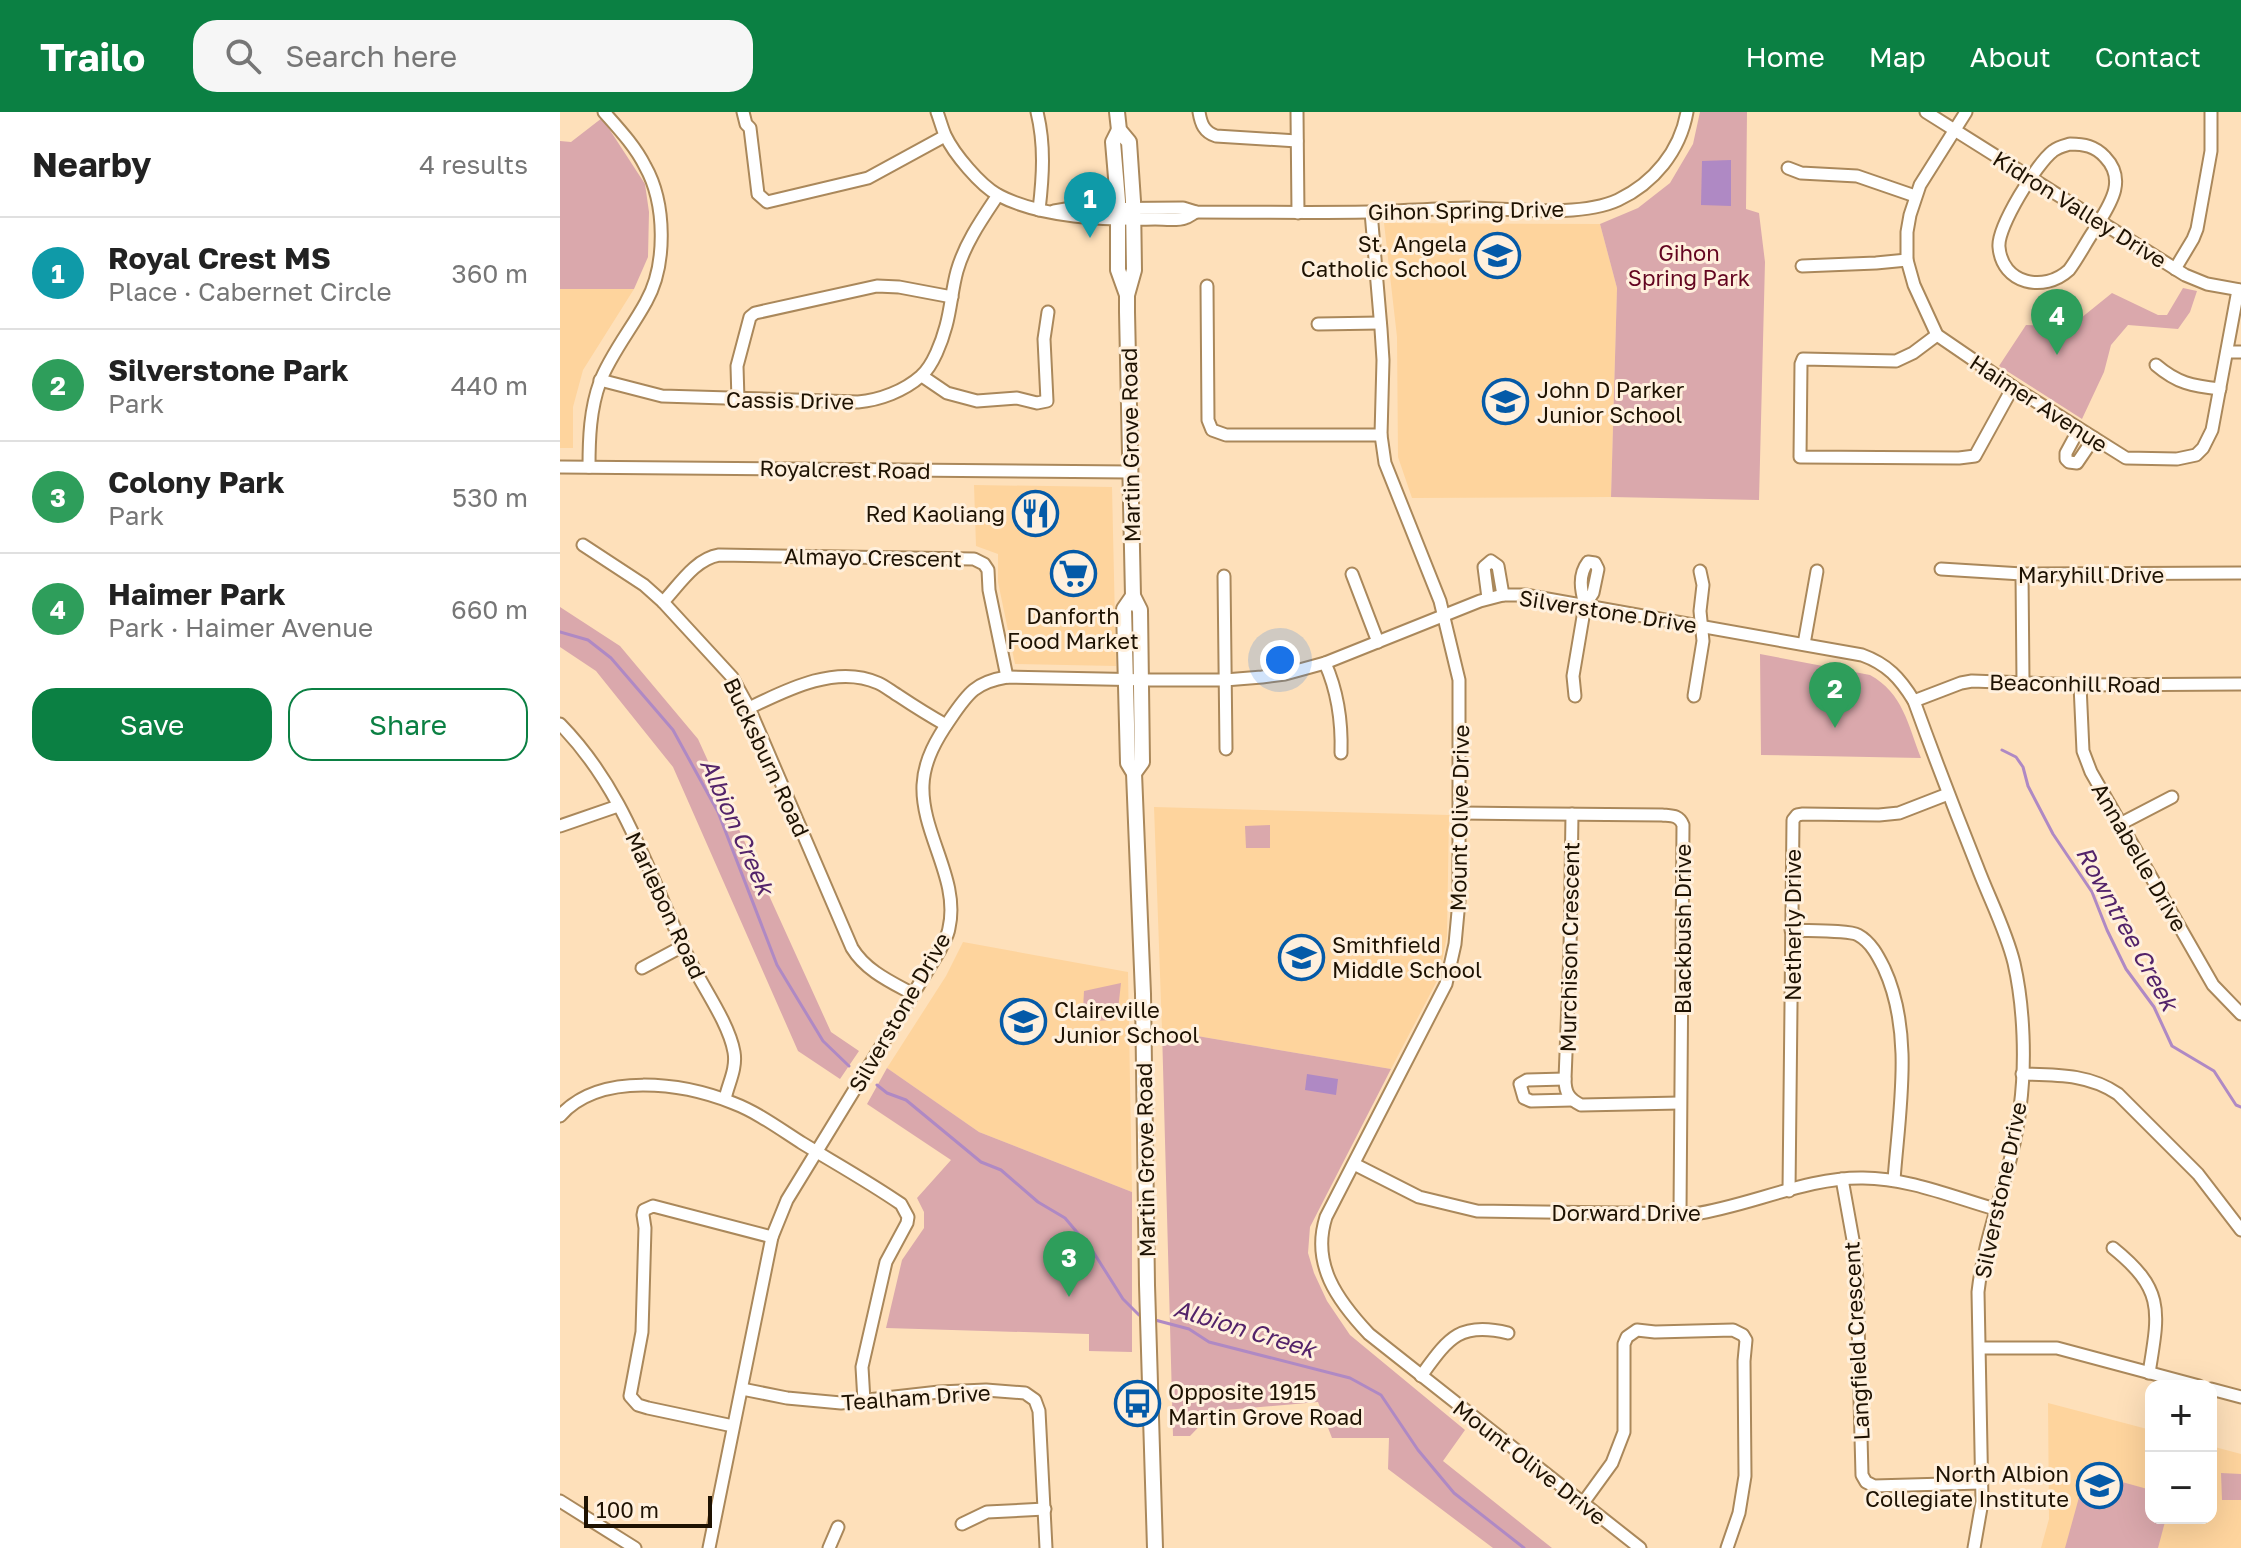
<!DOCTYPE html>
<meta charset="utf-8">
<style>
body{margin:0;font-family:"Golos Text",sans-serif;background:#f6f6f6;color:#222}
.controls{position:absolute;right:24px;bottom:24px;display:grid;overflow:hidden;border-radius:16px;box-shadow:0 8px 32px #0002}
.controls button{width:72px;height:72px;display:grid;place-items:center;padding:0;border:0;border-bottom:2px solid #e0e0e0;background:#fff;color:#222;font:40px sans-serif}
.scale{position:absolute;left:24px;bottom:20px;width:128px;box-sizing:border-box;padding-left:8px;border:4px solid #1e1202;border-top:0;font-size:22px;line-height:28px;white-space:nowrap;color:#1e1202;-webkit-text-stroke:6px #fff0dd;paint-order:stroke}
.you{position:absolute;left:720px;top:548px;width:28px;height:28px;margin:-20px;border:6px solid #fff;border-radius:50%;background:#1a73e8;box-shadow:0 0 0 12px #1a73e833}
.badge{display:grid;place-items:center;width:52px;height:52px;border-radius:50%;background:#0b8043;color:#fff;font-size:26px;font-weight:700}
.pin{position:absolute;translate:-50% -66px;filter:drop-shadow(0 2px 4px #0008)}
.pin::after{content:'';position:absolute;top:42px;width:28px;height:24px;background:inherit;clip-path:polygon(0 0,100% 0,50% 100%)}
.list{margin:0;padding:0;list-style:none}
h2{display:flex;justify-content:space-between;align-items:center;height:104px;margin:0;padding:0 32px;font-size:34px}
h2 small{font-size:26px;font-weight:400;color:#767676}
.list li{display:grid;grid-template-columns:52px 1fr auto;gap:24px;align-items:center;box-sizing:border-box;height:112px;padding:0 32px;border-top:2px solid #e0e0e0}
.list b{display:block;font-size:30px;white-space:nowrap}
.list p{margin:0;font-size:26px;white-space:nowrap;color:#767676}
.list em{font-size:26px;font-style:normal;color:#767676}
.actions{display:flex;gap:16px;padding:24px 32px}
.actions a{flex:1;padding:18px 0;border:2px solid #0b8043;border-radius:24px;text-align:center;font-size:28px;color:#0b8043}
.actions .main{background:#0b8043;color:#fff}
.icon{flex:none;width:44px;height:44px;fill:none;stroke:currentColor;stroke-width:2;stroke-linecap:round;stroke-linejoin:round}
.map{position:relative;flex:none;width:1681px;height:1436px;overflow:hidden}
header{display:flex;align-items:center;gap:48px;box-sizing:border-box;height:112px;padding:0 40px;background:#0b8043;color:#fff}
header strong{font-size:38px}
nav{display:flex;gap:44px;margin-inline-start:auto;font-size:28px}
.search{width:560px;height:72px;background:#f6f6f6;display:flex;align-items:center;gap:20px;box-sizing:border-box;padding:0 28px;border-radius:24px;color:#767676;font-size:30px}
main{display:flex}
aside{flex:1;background:#fff}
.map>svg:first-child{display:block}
.built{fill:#fed49d}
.green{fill:#daa8ac}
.water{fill:#af89c4}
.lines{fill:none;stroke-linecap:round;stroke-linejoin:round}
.stream{stroke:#af89c4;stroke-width:3}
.minor-casing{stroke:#aa885b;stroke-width:15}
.major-casing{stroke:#aa885b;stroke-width:18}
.minor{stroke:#fff;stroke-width:11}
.major{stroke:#fff;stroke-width:14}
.labels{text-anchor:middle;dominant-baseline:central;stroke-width:6;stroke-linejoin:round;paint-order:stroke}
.street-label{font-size:22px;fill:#1e1202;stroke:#fff0dd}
.poi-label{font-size:22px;fill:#1e1202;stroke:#fff0dd;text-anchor:start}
.park-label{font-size:22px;fill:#630520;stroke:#fff0dd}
.water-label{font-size:24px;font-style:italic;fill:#53236a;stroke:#fff0dd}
</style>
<header>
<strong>Trailo</strong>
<div class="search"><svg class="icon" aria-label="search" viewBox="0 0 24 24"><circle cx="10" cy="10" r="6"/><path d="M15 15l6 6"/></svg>Search here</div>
<nav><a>Home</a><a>Map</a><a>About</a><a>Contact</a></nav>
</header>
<main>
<aside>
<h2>Nearby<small>4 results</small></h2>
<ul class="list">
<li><span class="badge" style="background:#0f9aa8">1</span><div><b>Royal Crest MS</b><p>Place · Cabernet Circle</p></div><em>360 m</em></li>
<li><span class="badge" style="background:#2e9e5b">2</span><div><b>Silverstone Park</b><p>Park</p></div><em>440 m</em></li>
<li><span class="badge" style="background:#2e9e5b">3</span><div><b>Colony Park</b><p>Park</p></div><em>530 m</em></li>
<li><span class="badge" style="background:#2e9e5b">4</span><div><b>Haimer Park</b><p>Park · Haimer Avenue</p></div><em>660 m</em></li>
</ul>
<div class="actions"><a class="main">Save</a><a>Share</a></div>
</aside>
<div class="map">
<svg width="1681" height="1436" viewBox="0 0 1681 1436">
<rect width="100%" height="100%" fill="#fee0ba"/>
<!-- built -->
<g class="built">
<polygon points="824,111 1040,112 1057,176 1051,385 852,386 838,345 837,225"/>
<polygon points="0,177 74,177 23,258 13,295 13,336 0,336"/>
<polygon points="414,373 552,375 556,554 455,552 438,470 438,442 416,434"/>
<polygon points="594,695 889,703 887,824 879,865 831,957 602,918"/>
<polygon points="403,830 568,860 572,1080 419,1020 327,956 386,864"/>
<polygon points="1488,1291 1591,1318 1591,1406 1651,1406 1651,1334 1681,1342 1681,1436 1481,1436 1489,1407"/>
</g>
<!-- green -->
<g class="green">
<polygon points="1140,0 1187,0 1186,97 1199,101 1205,150 1199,388 1051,385 1057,176 1040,112 1078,96 1110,71 1133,32"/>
<polygon points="42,6 85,72 89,100 88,145 74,177 0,177 0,29 11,30"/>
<polygon points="1623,176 1637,179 1630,200 1618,217 1568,213 1551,233 1544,260 1522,307 1439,254 1466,213 1494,214 1521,206 1552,181 1598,203 1607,203"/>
<polygon points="0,495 60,534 138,627 271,920 299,939 280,967 238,939 113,655 36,559 0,535"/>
<path d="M 1200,542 L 1310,563 C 1343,581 1348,613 1361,646 L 1201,643 Z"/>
<polygon points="710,713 710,736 686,736 685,714"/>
<polygon points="561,871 558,898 552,908 535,909 523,898 524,879"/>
<polygon points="602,918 831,957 750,1115 748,1141 754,1161 767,1189 790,1223 905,1318 883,1349 992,1436 933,1436 828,1357 829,1326 772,1326 758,1290 654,1299 630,1324 613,1324"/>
<polygon points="327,956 419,1020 572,1080 572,1240 529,1239 529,1222 326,1216 342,1148 364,1116 364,1100 357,1086 391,1048 307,992"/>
<polygon points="1526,1360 1591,1378 1591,1406 1606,1406 1598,1436 1505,1436"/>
<polygon points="1661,1361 1681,1362 1681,1388 1662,1388"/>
</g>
<!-- water -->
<g class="water">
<polygon points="1171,48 1171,94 1141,93 1142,49"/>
<polygon points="747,962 778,967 776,983 745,978"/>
</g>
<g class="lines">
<!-- stream -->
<g class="stream">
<polyline points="0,520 28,528 51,546 113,618 158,700 217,853 263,929 289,954"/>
<polyline points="1442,638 1456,645 1463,655 1468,674 1493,722 1532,780 1547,818 1566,857 1594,895 1612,934 1654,959 1676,993 1681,995"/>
<polyline points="317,973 327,981 346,988 421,1050 441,1058 478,1090 505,1106 532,1138 563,1187 579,1203 583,1205"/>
<polyline points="595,1208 629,1217 649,1230 790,1266 821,1283 858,1338 894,1381 964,1436"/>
</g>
<defs>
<g id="minor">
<polyline points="183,0 186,12 190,16 198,82 207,90 308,66 385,24"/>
<path d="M 377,0 C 380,8 382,16 385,23 C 394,42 420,73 438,83 C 482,106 545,108 595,107 C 604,107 617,109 625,106 C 629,105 632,102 636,100"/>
<path d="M 477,0 C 485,33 483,64 479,98"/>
<path d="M 639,0 C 641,12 644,20 656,24 L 737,29"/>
<polyline points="737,0 738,101"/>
<polyline points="1366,0 1625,163 1647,172 1681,178"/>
<polyline points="1406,0 1360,73 1350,103 1347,120 1347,148 1354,173 1377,223 1453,275 1566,346 1617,347 1636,343 1643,336 1652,318 1678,178"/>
<path d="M 1510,32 C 1524,32 1535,34 1545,45 C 1569,70 1547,96 1533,120 C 1525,132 1518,146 1509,158 C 1484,181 1442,172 1439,135 C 1437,115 1477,51 1493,39 C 1498,35 1503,34 1510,32 Z"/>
<polyline points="1228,56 1241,61 1297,64 1355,84"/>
<path d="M 494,99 L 506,97 L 623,96 L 636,100 C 693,100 750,101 808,100 C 840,99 873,97 906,96 C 949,96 1019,106 1058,88 C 1094,71 1120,39 1127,0"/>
<path d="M 811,100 L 821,217 L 823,248 L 821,323 L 825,351 L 880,489 L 899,568 L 899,789 L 895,832 L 886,872 L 766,1105 C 751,1152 777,1188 809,1222 L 1080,1436"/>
<polyline points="1242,154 1316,151 1347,148"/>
<polyline points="1615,157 1633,127 1637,117 1651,39 1651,0"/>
<polyline points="647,174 648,308 652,318 666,323 821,323"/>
<polyline points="758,212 820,211"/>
<polyline points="1377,223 1353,241 1336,249 1243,247 1241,252 1240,345 1399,346 1415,344 1453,275"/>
<polyline points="1667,240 1681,240"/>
<path d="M 1596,253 C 1617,271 1632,274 1660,277"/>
<polyline points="362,264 387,281 417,289 457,286 477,291 487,289 484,227 488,200"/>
<path d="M 40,268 L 102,284 L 298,290 C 320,288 344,279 361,264 C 373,254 382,229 386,214 C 391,196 392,177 397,159 C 405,131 422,107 438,83"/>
<polyline points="178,288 177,254 190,205 195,201 317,174 339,175 392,185"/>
<polyline points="1519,317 1506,341 1506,347 1509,350 1517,351 1534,326"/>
<polyline points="0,355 570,360"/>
<path d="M 29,355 C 29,327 30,297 40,270 C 50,243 72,216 86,190 C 107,153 106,91 85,54 C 75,34 59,17 44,0"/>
<path d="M 23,433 L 84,473 L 103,490 L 172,565 L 189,596 L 292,836 C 306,859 331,870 353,882"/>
<path d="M 1028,450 L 1035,451 L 1038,457 L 1033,481 L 1025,493 C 1021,478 1018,463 1028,450 Z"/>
<polyline points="1381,457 1462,462 1681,461"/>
<polyline points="792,462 818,530"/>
<polyline points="1462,462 1463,570"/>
<polyline points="664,464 666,637"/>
<polyline points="928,486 924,455 931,449 938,454 943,483"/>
<path d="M 103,490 C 119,473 135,447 159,443 L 414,447 L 424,452 L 428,458 L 429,478 L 447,565"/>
<polyline points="1244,532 1257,459"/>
<path d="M 765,551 C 778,580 782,609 781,641"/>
<polyline points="1520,573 1523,639 1531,660 1653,873 1681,902"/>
<polyline points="1015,584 1013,564 1025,493"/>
<polyline points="1134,584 1143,529 1140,499 1143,473 1140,459"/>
<polyline points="1354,589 1401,571 1412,569 1520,573 1681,572"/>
<path d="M 189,596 C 226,578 276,552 318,571 C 325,574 332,580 339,584 C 354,594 370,604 386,613"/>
<path d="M 0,612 C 66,679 89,765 129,847 C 142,874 169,911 174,940 C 177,957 168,972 165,987"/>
<path d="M 899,701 L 1102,703 C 1112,704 1119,703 1123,713 L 1120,1101"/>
<path d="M 1012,702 L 1010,839 L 1005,967 C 1005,981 1009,987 1021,993 L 1120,991"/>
<polyline points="1562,711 1612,685"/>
<polyline points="0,714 58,694"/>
<path d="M 1231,818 C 1244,819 1289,818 1298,823 C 1311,830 1318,844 1324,856 C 1354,921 1339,999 1334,1068"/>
<polyline points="82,856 123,834"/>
<path d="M 1462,962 C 1497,963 1529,962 1558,982 L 1638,1062 L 1681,1118"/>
<polyline points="1005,967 967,968 960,972 964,986 971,989 1012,988"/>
<path d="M 0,1004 C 40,959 123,971 173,991 C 197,1000 220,1017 242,1031 C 275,1051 309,1070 341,1092 L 348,1105 L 347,1111 L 326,1150 L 302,1255 L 304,1289"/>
<path d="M 794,1052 L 859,1085 L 917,1099 L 1134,1102 C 1189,1094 1248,1065 1303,1066 C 1348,1066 1393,1085 1435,1097"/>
<polyline points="1282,1067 1295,1139 1297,1172 1302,1363 1306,1370 1314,1374 1421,1371"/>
<polyline points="1229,1079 1233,708 1237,703 1243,702 1319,703 1339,701 1388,682"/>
<path d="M 1553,1136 C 1605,1178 1599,1199 1589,1261"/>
<polyline points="1420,1236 1497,1236 1639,1274"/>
<path d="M 861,1264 C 888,1227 899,1209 948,1221"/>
<polyline points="182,1277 227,1286 281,1291 379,1280 426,1278 465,1281 475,1288 479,1299 486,1436"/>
<polyline points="1651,1277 1681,1285"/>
<polyline points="173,1314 88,1296 78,1293 70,1284 82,1220 85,1116 83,1103 84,1098 93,1094 212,1125"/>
<polyline points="0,1389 75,1436"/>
<polyline points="1023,1391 1052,1351 1064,1320 1064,1232 1067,1225 1077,1218 1095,1220 1173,1218 1183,1223 1186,1228 1184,1249 1185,1364 1179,1401 1167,1436"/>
<polyline points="402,1412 427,1400 485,1397"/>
<path d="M 149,1436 L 212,1125 L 227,1088 L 380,838 C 383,831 388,824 389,816 C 400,767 361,722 363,673 C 364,648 377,626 391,606 C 408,581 416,570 447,565 L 591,568 L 665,568 L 702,565 L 725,562 L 765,551 L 920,489 L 943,483 L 965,483 L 1302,543 C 1327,552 1340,566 1354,589 C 1374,644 1395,699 1417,754 C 1429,786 1446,818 1454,851 C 1464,895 1466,951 1460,996 C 1453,1059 1425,1117 1418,1180 L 1422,1390 L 1414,1436"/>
<polyline points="269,1436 278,1415"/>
</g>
<g id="major">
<polyline points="557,0 559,18 569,30 573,89 574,158 567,183 567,200 573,484 580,498 582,650 574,661"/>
<polyline points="559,18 553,30 558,89 558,158 567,183"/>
<polyline points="573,484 564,497 568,651 574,661 583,882 587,1173 595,1436"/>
</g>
</defs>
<!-- minor casing -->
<use href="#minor" class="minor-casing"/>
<!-- major casing -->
<use href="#major" class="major-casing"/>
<!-- minor -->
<use href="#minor" class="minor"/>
<!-- major -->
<use href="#major" class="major"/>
</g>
<!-- icons -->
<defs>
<symbol id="school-ring" viewBox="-11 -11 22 22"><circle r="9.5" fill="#fff0dd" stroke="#045aa8" stroke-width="1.5"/><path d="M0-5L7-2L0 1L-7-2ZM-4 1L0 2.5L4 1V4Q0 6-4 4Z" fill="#045aa8"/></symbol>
<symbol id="restaurant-ring" viewBox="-11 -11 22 22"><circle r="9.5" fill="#fff0dd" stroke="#045aa8" stroke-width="1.5"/><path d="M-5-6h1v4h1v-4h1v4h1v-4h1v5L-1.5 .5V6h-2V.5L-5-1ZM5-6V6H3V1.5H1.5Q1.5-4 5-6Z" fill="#045aa8"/></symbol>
<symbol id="supermarket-ring" viewBox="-11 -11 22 22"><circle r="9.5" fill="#fff0dd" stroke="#045aa8" stroke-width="1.5"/><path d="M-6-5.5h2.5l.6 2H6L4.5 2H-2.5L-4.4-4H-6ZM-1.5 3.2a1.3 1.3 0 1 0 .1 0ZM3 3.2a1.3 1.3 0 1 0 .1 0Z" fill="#045aa8"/></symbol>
<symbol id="bus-ring" viewBox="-11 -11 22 22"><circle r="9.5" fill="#fff0dd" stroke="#045aa8" stroke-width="1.5"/><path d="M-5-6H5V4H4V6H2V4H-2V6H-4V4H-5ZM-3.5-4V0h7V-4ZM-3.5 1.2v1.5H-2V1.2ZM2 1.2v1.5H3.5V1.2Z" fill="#045aa8"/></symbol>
</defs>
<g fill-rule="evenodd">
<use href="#school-ring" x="912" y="118" width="51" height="51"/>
<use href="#school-ring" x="920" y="264" width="51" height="51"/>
<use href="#restaurant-ring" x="450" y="376" width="51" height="51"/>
<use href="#supermarket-ring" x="488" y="436" width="51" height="51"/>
<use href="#school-ring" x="716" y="820" width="51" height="51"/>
<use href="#school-ring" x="438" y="884" width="51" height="51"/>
<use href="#bus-ring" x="552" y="1266" width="51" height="51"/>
<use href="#school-ring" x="1514" y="1348" width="51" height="51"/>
</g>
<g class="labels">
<!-- street labels -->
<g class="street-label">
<text transform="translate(1520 97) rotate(32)">Kidron Valley Drive</text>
<text transform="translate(906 98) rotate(-1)">Gihon Spring Drive</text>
<text transform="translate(230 288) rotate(1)">Cassis Drive</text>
<text transform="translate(1479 291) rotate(33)">Haimer Avenue</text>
<text transform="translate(570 333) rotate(-91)">Martin Grove Road</text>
<text transform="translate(285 357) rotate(1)">Royalcrest Road</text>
<text transform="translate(313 445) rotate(1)">Almayo Crescent</text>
<text x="1531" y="462">Maryhill Drive</text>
<text transform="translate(1048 499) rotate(9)">Silverstone Drive</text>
<text transform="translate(1515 571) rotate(1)">Beaconhill Road</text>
<text transform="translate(207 645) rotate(65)">Bucksburn Road</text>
<text transform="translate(899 706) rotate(-89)">Mount Olive Drive</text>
<text transform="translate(1580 745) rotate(60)">Annabelle Drive</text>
<text transform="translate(106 793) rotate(65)">Marlebon Road</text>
<text transform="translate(1232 813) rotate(-90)">Netherly Drive</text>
<text transform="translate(1122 817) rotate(-90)">Blackbush Drive</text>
<text transform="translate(1009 835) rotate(-89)">Murchison Crescent</text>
<text transform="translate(339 900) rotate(-60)">Silverstone Drive</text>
<text transform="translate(585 1048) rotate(-91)">Martin Grove Road</text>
<text transform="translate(1440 1078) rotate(-78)">Silverstone Drive</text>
<text x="1066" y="1100">Dorward Drive</text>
<text transform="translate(1296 1229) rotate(-93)">Langfield Crescent</text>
<text transform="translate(356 1285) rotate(-4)">Tealham Drive</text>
<text transform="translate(970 1350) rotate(38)">Mount Olive Drive</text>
</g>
<!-- poi labels -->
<g class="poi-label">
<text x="907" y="131" text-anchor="end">St. Angela<tspan x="907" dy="25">Catholic School</tspan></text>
<text x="977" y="277">John D Parker<tspan x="977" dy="25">Junior School</tspan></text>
<text x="445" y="401" text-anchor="end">Red Kaoliang</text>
<text x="513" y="503" text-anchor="middle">Danforth<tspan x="513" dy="25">Food Market</tspan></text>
<text x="772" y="832">Smithfield<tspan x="772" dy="25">Middle School</tspan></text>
<text x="494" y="897">Claireville<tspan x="494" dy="25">Junior School</tspan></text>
<text x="608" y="1279">Opposite 1915<tspan x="608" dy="25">Martin Grove Road</tspan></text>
<text x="1509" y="1361" text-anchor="end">North Albion<tspan x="1509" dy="25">Collegiate Institute</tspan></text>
</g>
<!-- park labels -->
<g class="park-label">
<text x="1129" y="140">Gihon<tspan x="1129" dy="25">Spring Park</tspan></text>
</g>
<!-- water labels -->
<g class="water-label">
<text transform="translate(178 714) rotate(66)">Albion Creek</text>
<text transform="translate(1568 816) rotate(61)">Rowntree Creek</text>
<text transform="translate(685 1216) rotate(17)">Albion Creek</text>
</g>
</g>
</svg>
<div class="controls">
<button>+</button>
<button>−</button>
</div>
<div class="scale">100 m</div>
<div class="you"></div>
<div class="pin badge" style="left:530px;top:126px;background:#0f9aa8">1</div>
<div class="pin badge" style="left:1275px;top:616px;background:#2e9e5b">2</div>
<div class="pin badge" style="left:509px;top:1185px;background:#2e9e5b">3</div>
<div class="pin badge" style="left:1497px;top:243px;background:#2e9e5b">4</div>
</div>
</main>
